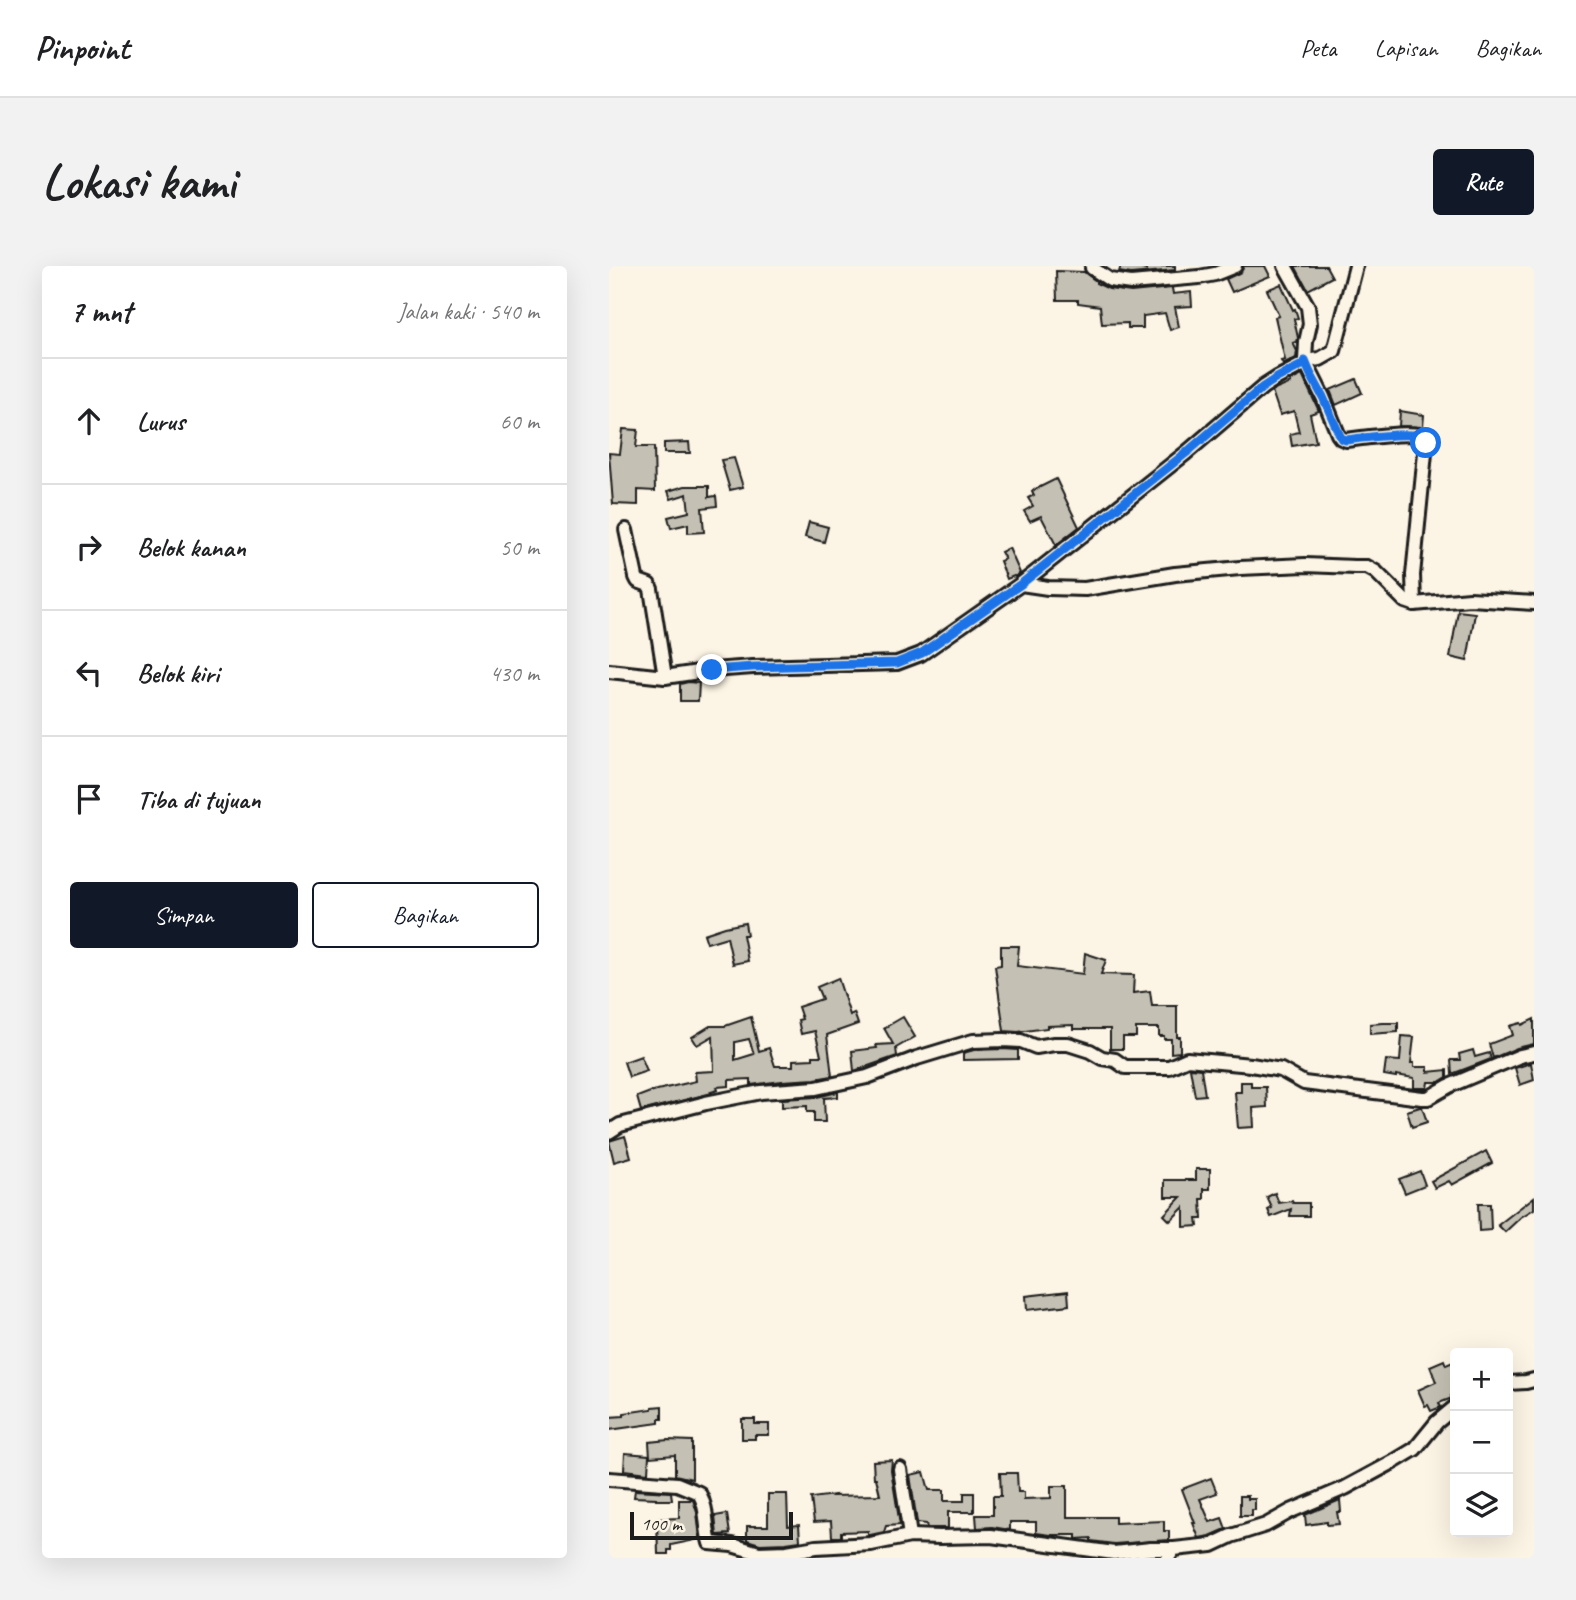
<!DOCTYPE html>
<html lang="id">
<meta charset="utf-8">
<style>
body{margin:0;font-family:Caveat,sans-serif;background:#f2f2f2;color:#202124}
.controls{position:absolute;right:21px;bottom:21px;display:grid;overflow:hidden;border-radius:7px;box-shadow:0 7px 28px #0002}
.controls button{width:63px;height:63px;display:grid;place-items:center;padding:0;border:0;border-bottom:2px solid #e0e0e0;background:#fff;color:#202124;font:35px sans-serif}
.scale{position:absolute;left:21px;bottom:18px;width:163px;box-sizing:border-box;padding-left:7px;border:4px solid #1c1c1c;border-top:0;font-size:19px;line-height:24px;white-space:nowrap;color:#1c1c1c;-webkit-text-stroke:5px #fcf5e5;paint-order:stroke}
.stop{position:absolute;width:21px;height:21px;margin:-16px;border:5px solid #1a73e8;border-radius:50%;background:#fff}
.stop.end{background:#1a73e8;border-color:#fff;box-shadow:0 2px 7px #0008}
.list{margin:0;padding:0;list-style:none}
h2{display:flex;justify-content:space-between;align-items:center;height:91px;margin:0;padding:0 28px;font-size:30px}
h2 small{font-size:23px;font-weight:400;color:#757577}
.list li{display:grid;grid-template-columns:46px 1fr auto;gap:21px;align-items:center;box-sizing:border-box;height:126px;padding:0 28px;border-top:2px solid #e0e0e0}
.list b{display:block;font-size:26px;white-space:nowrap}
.list em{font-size:23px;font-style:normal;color:#757577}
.actions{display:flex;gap:14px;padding:21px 28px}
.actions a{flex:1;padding:16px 0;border:2px solid #111827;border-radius:7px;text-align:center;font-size:24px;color:#111827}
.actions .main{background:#111827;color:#fff}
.icon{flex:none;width:38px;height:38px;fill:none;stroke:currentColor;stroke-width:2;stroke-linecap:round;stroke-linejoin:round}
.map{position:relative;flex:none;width:925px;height:1292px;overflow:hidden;border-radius:7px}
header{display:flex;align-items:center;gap:42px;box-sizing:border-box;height:98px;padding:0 35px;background:#fff;border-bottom:2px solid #e0e0e0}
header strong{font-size:33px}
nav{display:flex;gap:38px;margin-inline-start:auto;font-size:24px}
.intro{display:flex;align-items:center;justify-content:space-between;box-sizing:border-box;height:168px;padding:0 42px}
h1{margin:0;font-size:49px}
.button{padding:18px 32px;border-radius:7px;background:#111827;color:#fff;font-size:24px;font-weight:700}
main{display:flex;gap:42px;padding:0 42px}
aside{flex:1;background:#fff;border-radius:7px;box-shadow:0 7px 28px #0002}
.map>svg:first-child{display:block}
.building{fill:#c4c0b3;stroke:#1c1c1c;stroke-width:2;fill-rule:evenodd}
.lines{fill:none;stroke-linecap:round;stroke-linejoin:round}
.minor-casing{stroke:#1c1c1c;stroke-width:18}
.minor{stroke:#fcf5e5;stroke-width:12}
.route{stroke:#1a73e8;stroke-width:9}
</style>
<header>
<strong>Pinpoint</strong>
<nav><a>Peta</a><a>Lapisan</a><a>Bagikan</a></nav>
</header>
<div class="intro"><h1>Lokasi kami</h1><a class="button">Rute</a></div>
<main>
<aside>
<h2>7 mnt<small>Jalan kaki · 540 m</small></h2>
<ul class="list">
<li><svg class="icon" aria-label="ahead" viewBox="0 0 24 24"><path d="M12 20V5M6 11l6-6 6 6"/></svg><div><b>Lurus</b></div><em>60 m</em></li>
<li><svg class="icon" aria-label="right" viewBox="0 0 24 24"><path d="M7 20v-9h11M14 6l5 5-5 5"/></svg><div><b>Belok kanan</b></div><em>50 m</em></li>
<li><svg class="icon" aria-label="left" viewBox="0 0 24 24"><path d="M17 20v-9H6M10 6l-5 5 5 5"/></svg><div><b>Belok kiri</b></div><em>430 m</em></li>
<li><svg class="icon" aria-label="arrive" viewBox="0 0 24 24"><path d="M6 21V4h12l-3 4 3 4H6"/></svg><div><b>Tiba di tujuan</b></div></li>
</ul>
<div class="actions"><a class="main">Simpan</a><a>Bagikan</a></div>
</aside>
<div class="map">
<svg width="925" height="1292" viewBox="0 0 925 1292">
<rect width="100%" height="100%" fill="#fcf5e5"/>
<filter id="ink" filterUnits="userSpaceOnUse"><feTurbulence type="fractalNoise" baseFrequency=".0143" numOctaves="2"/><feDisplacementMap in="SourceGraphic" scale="14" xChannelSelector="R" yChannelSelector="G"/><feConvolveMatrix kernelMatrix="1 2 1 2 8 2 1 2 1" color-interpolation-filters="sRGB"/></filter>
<g filter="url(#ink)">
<!-- building -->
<g class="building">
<polygon points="512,0 525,0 537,4 537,0 566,0 566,4 522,8 510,6"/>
<polygon points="635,0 656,0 661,10 623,26 617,13 632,6"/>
<polygon points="686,0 717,0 723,11 699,24"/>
<polygon points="447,5 475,6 487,15 487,17 500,23 522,26 563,22 564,28 582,26 583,40 566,41 570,61 561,64 556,47 534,50 534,62 519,62 519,57 493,58 491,40 469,37 469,34 448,34"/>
<polygon points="672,18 684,44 686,43 689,52 685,53 689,72 688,76 684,77 688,85 687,92 674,99 672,95 676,94 666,51 670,50 658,24"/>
<polygon points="693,109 710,145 701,148 707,176 683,180 681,168 690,166 685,145 671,149 663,125 682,117 681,115"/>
<polygon points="747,113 753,127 727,139 721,124"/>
<polygon points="791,145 815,149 814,161 790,160"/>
<polygon points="14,163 29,164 27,181 45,181 46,225 29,224 29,239 4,238 0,187 11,188"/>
<polygon points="80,176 81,187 55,187 55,177"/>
<polygon points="125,192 134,221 121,224 112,194"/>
<polygon points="447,213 470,261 447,279 432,250 421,255 415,245 424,240 419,232 425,229 423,225"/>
<polygon points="76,220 100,220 100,231 107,230 108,240 93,242 95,266 79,267 79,258 62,262 59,251 80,246 78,228 62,233 59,225"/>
<polygon points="200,256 219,261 215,276 196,271"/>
<polygon points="400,282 411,307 406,311 405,310 398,313 391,295 396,293 392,286"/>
<polygon points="849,345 866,347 858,395 841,391"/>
<polygon points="79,416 90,417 89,435 71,435 71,418"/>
<polygon points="136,657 138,669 134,669 139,695 124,698 118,671 98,677 95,668 116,661"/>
<polygon points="392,680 410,680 408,700 474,708 476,687 497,694 492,708 525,709 524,727 541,725 543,740 568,740 568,771 571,771 571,786 562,787 562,773 555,773 555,770 550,770 550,762 527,762 527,771 514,771 514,783 501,783 501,763 464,763 464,759 438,760 438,762 409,766 395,765 386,700 392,699"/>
<path d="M 229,712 L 241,749 L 245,747 L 249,758 L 218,769 L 223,810 L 206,813 L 173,815 L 142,819 L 142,813 L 120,814 L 120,820 L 108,821 L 109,824 L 102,826 L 103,827 L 32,845 L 28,831 L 44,825 L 87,815 L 86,806 L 105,805 L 104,770 L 88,779 L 83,771 L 101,760 L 116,760 L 142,751 L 150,785 L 160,782 L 166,800 L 184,800 L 184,794 L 204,793 L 204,790 L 212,790 L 206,765 L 192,768 L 189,754 L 193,753 L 189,741 L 213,733 L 208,721 ZM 140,773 L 145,788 L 126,794 L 126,776 Z"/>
<polygon points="294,751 306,771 287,782 288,790 245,805 243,785 268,782 267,779 284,778 275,762"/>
<polygon points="925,753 925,778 908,782 884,792 880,778 904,769 901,760 912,757 913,759"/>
<polygon points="774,757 789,757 789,766 761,768 761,758"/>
<polygon points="793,770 805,771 802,797 805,797 805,801 819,801 819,806 838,804 838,811 830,816 819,816 818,822 805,822 805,812 787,809 787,811 775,809 777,794 791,795"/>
<polygon points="394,783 409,784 409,793 354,794 354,787 365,784"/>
<polygon points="864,784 866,791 880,787 882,793 843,808 842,794 851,794 850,788"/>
<polygon points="32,790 38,805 20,811 15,796"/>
<polygon points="922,797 925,814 911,819 906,802"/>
<polygon points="581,802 592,803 596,829 586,830"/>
<polygon points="632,816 642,816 642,821 657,821 658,841 644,842 645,861 629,862 626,826 632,826"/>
<polygon points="229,826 229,831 215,832 216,856 205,856 205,846 198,846 198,840 173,841 173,833 208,831"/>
<polygon points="811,841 813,841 818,856 803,861 798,845"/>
<polygon points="16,870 22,891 5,896 0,875"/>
<polygon points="877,885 883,897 843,919 840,915 826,922 822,915"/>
<polygon points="587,903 601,903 601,923 595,923 595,933 592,933 593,953 588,953 589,960 575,961 575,941 561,955 555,949 572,931 556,931 556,914 587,914"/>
<polygon points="811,905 816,919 796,927 790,913"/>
<polygon points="666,927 670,937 683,935 684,937 700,937 700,950 681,950 682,943 662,951 659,944 663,942 658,931"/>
<polygon points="925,931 925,943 912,951 896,966 889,959"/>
<polygon points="869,938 881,938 882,964 870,965"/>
<polygon points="459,1025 460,1039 418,1044 417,1030"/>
<polygon points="835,1094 837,1099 844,1096 846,1101 846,1128 842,1130 843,1132 830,1137 832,1141 822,1145 819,1139 816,1140 809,1124 827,1116 821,1100"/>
<polygon points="53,1140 53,1153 50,1153 50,1157 0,1164 0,1151 15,1150 15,1147 43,1143 43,1141"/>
<polygon points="133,1153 146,1153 146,1158 160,1158 160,1169 146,1169 146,1173 133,1173"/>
<polygon points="59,1174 83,1175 83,1213 66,1209 66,1189 41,1191 40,1176"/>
<polygon points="16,1187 40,1189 39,1207 15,1204"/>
<polygon points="283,1194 282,1204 291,1259 277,1260 275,1266 261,1269 259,1269 259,1265 232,1266 232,1271 223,1271 222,1255 205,1256 202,1232 225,1229 224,1230 271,1229 267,1212 265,1212 264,1195"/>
<polygon points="315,1206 320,1224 335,1224 335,1235 355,1235 355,1227 365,1227 365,1246 339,1246 339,1262 318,1262 317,1258 308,1257 301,1209"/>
<polygon points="391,1207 408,1207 409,1226 415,1226 415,1233 442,1232 442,1220 458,1220 458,1251 506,1251 506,1257 555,1255 555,1265 560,1265 560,1274 505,1278 482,1275 482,1272 467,1273 467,1269 442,1269 427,1267 427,1256 401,1256 401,1264 383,1261 368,1262 367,1249 384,1249 384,1230 392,1230"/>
<polygon points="602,1212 608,1227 591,1233 601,1256 613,1252 617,1263 601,1270 590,1272 584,1257 586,1257 573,1223"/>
<polygon points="26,1224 62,1226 63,1234 47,1234 47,1232 25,1231"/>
<polygon points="159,1228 178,1228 179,1260 190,1259 191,1275 177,1277 151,1278 138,1274 138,1260 159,1260"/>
<polygon points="631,1230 639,1230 639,1233 646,1233 646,1244 643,1244 643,1250 631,1250"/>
<polygon points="70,1234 84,1234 88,1246 91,1273 62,1279 62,1284 59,1284 59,1288 49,1288 48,1253 70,1252"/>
<polygon points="731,1234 732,1246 728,1246 730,1258 718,1259 718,1256 697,1259 696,1249"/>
<polygon points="118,1248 121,1268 108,1269 106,1250"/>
</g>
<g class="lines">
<defs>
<g id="minor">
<path d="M 747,0 L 725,85 L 711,93 L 696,95 L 714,131 L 729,168 L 732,172 L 737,174 C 753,172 795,166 808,169 C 814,171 814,172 817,177 L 804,309 L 805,338"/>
<polyline points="483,2 501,14 522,17 590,11 606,8 626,0"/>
<polyline points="17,264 27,311 29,315 40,319 42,323 56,411"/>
<polyline points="412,318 577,187 654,121 668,112 693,99 696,95 697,76 701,58 699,41 676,0"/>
<polyline points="0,405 56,411 103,404 144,401 288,397 312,388 412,318 439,322 476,323 566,308 631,302 696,299 746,301 758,301 767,306 796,335 805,338 861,333 925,337"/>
<polyline points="0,866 11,859 97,837 152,826 207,822 258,811 308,792 364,775 394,774 412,775 427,781 445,778 459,778 481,785 493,792 506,794 516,801 560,801 578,793 642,799 672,804 695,817 813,832 819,832 840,820 911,790 925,787"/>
<polyline points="899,1117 917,1116 925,1114"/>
<polyline points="291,1203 301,1270"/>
<path d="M 0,1213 L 68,1218 L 90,1227 C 99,1242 96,1260 101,1277 L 123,1279 L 150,1287 L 178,1286 L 207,1281 L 262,1278 L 301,1270 L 331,1271 L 382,1270 L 505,1287 L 542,1283 L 565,1283"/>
<polyline points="559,1292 565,1283 603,1279 622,1270 657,1259 682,1245 736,1222 786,1195 806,1183 828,1156 846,1141"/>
</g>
</defs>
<!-- minor casing -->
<use href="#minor" class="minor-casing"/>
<!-- minor -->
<use href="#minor" class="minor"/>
</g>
</g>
<g class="lines" filter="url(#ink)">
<!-- route -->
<path class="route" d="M 103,404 L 144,401 L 288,397 L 313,387 L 412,318 L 577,187 L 654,121 L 668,112 L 693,99 L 696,95 L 701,107 L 714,131 L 732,172 L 737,174 C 753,172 796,166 809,170 C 815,171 814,172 817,177"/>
</g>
</svg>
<div class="controls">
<button>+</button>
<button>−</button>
<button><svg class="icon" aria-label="layers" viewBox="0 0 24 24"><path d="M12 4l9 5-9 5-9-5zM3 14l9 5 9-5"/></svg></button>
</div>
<div class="scale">100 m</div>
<div class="stop" style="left:817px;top:177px"></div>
<div class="stop end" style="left:103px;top:404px"></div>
</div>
</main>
